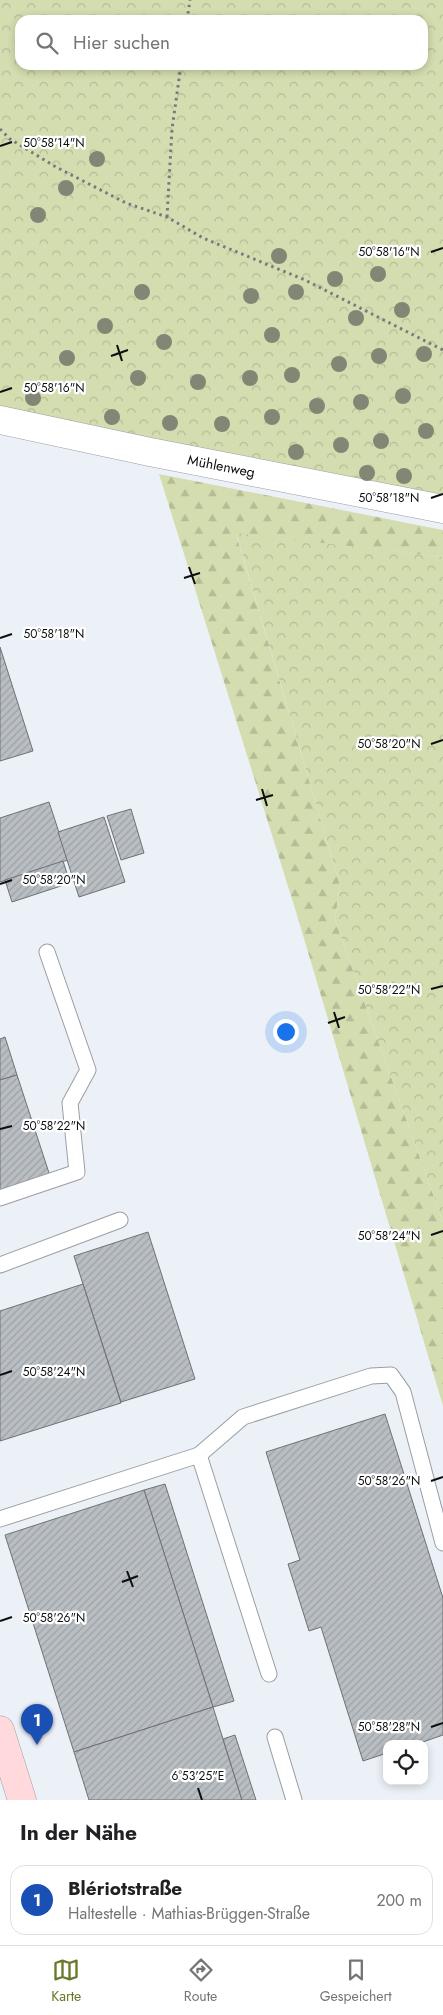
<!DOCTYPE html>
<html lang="de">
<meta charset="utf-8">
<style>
body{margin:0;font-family:Jost,sans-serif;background:#f6f6f6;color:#202124}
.controls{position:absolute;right:15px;bottom:15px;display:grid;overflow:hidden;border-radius:10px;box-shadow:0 2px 8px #0003}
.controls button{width:45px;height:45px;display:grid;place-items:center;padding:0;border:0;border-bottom:1px solid #e0e0e0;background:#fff;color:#202124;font:25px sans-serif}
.you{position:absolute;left:285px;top:1031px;width:18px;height:18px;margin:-12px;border:4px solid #fff;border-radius:50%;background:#1a73e8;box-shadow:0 0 0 8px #1a73e833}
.badge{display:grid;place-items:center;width:32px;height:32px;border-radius:50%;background:#677928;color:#fff;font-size:16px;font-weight:700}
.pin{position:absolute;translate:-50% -41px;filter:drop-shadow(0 1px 2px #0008)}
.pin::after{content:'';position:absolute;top:26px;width:18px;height:15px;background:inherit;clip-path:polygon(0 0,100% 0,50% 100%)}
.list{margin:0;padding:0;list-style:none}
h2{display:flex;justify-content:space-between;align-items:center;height:65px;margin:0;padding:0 20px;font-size:21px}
h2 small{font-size:16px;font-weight:400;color:#757577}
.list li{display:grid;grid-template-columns:32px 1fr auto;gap:15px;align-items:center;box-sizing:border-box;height:70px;margin:0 10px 10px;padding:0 10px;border:1px solid #e0e0e0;border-radius:15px}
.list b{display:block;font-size:19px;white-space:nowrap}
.list p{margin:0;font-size:16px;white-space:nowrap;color:#757577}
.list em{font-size:16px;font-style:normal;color:#757577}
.icon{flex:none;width:28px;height:28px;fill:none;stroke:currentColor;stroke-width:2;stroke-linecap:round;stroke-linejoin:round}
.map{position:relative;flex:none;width:443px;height:1800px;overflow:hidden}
.search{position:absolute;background:#fff;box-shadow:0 2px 8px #0003;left:15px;right:15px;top:15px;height:55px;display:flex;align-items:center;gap:12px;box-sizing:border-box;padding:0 18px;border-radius:15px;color:#757577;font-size:19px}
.sheet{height:145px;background:#fff}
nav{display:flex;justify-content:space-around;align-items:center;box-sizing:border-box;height:70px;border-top:1px solid #e0e0e0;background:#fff;font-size:14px;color:#757577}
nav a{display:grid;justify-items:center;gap:2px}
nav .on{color:#677928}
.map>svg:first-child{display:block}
.forest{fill:url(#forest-firs)}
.park{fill:url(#park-crowns);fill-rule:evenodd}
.building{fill:url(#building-hatch);stroke:#6e7277}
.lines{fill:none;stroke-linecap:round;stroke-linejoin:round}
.lane-casing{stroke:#9a9ea4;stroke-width:17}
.street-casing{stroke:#9a9ea4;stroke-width:29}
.secondary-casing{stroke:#9a9ea4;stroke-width:29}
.path{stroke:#777a7e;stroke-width:3;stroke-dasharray:2.5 4;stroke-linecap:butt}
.lane{stroke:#fff;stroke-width:15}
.street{stroke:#fff;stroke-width:28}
.secondary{stroke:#ffd9dc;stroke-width:28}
.tree{fill:#828775}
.ticks{fill:none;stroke:#0c0e0f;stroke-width:2}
.labels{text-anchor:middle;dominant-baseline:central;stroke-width:4.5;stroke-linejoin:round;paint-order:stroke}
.street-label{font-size:14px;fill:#0c0e0f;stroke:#fff}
.ticks-label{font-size:12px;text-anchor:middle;fill:#0c0e0f;stroke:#fff;stroke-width:4.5;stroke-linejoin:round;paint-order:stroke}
</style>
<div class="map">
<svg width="443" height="1800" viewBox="0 0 443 1800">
<defs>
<pattern id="forest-firs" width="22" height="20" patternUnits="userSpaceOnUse" patternTransform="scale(1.25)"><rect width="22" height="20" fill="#d4ddb0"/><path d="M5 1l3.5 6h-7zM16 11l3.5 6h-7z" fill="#b5bc96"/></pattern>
<pattern id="park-crowns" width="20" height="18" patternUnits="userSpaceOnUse" patternTransform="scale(1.25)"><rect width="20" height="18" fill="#d4ddb0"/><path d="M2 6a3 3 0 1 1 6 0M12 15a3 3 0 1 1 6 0" fill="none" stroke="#b5bc96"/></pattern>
<pattern id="building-hatch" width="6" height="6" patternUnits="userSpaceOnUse" patternTransform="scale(1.25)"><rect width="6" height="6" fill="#b9bec3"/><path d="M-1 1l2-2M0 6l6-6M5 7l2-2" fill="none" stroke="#9ea2a6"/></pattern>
</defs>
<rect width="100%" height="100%" fill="#ecf1f7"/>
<!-- forest -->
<polygon class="forest" points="159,474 443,530 443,557 236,534 340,885 335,920 443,1222 443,1406 297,915"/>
<!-- park -->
<g class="park">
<path d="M 0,0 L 443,0 L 443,499 L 0,409 ZM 20,20 L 423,20 L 423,65 L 20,65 Z"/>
<polygon points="236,533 443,557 443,1222 335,920 340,885"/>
</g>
<!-- building -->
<g class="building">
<polygon points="0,647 33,751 0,761"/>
<polygon points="49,802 68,860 0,882 0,818"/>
<polygon points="131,809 144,853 121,860 107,816"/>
<polygon points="104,817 125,882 79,897 58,832"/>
<polygon points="63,861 70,883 12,902 5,880"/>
<polygon points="5,1037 17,1075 0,1080 0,1039"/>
<polygon points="17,1075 50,1176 0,1192 0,1080"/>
<polygon points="148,1232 195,1379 121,1402 74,1256"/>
<polygon points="83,1284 121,1403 0,1441 0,1311"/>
<polygon points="385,1414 443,1598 443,1735 417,1744 387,1744 387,1753 363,1761 321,1627 309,1631 288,1564 300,1560 266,1452"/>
<polygon points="165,1484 234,1701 213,1707 144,1490"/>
<polygon points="144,1490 213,1707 74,1752 5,1535"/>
<polygon points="213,1707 242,1800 89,1800 74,1752"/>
<polygon points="235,1735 256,1800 242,1800 223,1739"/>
</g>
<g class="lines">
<defs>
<g id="lane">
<polyline points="0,1198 77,1172 70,1103 88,1070 47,952"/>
<polyline points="0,1265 120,1220"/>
<polyline points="199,1455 243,1417 371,1376 391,1375 403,1392 443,1543"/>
<polyline points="0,1519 199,1455 269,1674"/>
<polyline points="275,1737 294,1800"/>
</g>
<g id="street">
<path id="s1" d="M 0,420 L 150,452 L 443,509"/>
</g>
<polyline id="secondary" points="0,1730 22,1800"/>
</defs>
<!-- lane casing -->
<use href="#lane" class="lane-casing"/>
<!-- street casing -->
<use href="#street" class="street-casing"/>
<!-- secondary casing -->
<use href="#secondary" class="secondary-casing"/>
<!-- path -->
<g class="path">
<polyline points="187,20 190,0"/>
<polyline points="0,129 10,139 56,167 126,203 167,217 203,238 305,280 443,350"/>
<polyline points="167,217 172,129 181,65"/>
</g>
<!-- lane -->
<use href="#lane" class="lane"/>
<!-- street -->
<use href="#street" class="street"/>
<!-- secondary -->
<use href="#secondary" class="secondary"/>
</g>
<!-- trees -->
<g class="tree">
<circle cx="97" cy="159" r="8"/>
<circle cx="66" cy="188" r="8"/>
<circle cx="38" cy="215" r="8"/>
<circle cx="279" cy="256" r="8"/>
<circle cx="378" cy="274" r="8"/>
<circle cx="335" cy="279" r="8"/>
<circle cx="142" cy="292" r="8"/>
<circle cx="296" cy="292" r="8"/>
<circle cx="251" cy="296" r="8"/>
<circle cx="402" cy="310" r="8"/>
<circle cx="356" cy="318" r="8"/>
<circle cx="105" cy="326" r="8"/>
<circle cx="272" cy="335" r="8"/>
<circle cx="164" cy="342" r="8"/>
<circle cx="424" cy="354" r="8"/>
<circle cx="379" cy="356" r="8"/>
<circle cx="67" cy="358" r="8"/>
<circle cx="339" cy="364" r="8"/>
<circle cx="292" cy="375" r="8"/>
<circle cx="138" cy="378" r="8"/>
<circle cx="250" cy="378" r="8"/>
<circle cx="198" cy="382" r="8"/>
<circle cx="403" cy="396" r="8"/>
<circle cx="33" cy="398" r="8"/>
<circle cx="361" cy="402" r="8"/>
<circle cx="317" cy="406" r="8"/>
<circle cx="112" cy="417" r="8"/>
<circle cx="272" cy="417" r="8"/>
<circle cx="170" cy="423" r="8"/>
<circle cx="222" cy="424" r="8"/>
<circle cx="426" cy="431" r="8"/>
<circle cx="381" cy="441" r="8"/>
<circle cx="341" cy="445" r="8"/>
<circle cx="296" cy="452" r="8"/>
<circle cx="367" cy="473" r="8"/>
<circle cx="404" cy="476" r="8"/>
</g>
<!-- ticks -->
<path class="ticks" d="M 0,146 L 12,142M 431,252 L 443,248M 117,345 L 122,361M 111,356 L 128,350M 0,392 L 12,388M 431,498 L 443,494M 189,567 L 195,584M 184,578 L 200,573M 0,638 L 12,634M 431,744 L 443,740M 262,789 L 267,806M 256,800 L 273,795M 0,884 L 12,880M 431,989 L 443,986M 334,1012 L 339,1028M 328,1023 L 345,1017M 0,1129 L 12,1126M 431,1235 L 443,1231M 0,1375 L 12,1371M 431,1481 L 443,1477M 127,1571 L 133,1587M 122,1582 L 138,1576M 0,1621 L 12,1617M 431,1727 L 443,1723M 198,1788 L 202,1800"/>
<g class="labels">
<!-- street labels -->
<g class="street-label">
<text stroke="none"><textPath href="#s1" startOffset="226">Mühlenweg</textPath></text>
</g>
</g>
<g class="ticks-label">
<text x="54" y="147">50°58'14"N</text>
<text x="389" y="256">50°58'16"N</text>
<text x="54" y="392">50°58'16"N</text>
<text x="389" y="502">50°58'18"N</text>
<text x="54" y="638">50°58'18"N</text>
<text x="389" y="748">50°58'20"N</text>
<text x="54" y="884">50°58'20"N</text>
<text x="389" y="994">50°58'22"N</text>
<text x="54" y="1130">50°58'22"N</text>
<text x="389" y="1240">50°58'24"N</text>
<text x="54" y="1376">50°58'24"N</text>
<text x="389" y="1485">50°58'26"N</text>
<text x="54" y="1622">50°58'26"N</text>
<text x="389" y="1731">50°58'28"N</text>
<text x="198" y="1780">6°53'25"E</text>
</g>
</svg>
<div class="controls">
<button><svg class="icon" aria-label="locate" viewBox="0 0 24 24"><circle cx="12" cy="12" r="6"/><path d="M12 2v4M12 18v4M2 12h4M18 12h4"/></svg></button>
</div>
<div class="you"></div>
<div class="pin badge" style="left:37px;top:1745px;background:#1a4fb4">1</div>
<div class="search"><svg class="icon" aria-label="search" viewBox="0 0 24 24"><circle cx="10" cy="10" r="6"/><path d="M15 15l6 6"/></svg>Hier suchen</div>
</div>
<section class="sheet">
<h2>In der Nähe<small></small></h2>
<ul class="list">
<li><span class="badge" style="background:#1a4fb4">1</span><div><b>Blériotstraße</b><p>Haltestelle · Mathias-Brüggen-Straße</p></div><em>200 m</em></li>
</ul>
</section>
<nav>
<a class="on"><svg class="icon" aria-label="map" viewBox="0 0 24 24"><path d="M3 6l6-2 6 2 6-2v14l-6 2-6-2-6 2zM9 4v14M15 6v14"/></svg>Karte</a>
<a><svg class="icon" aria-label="directions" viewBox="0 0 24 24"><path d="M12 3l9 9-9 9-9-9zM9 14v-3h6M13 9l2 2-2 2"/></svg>Route</a>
<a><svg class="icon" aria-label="saved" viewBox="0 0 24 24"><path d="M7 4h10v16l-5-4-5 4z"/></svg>Gespeichert</a>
</nav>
